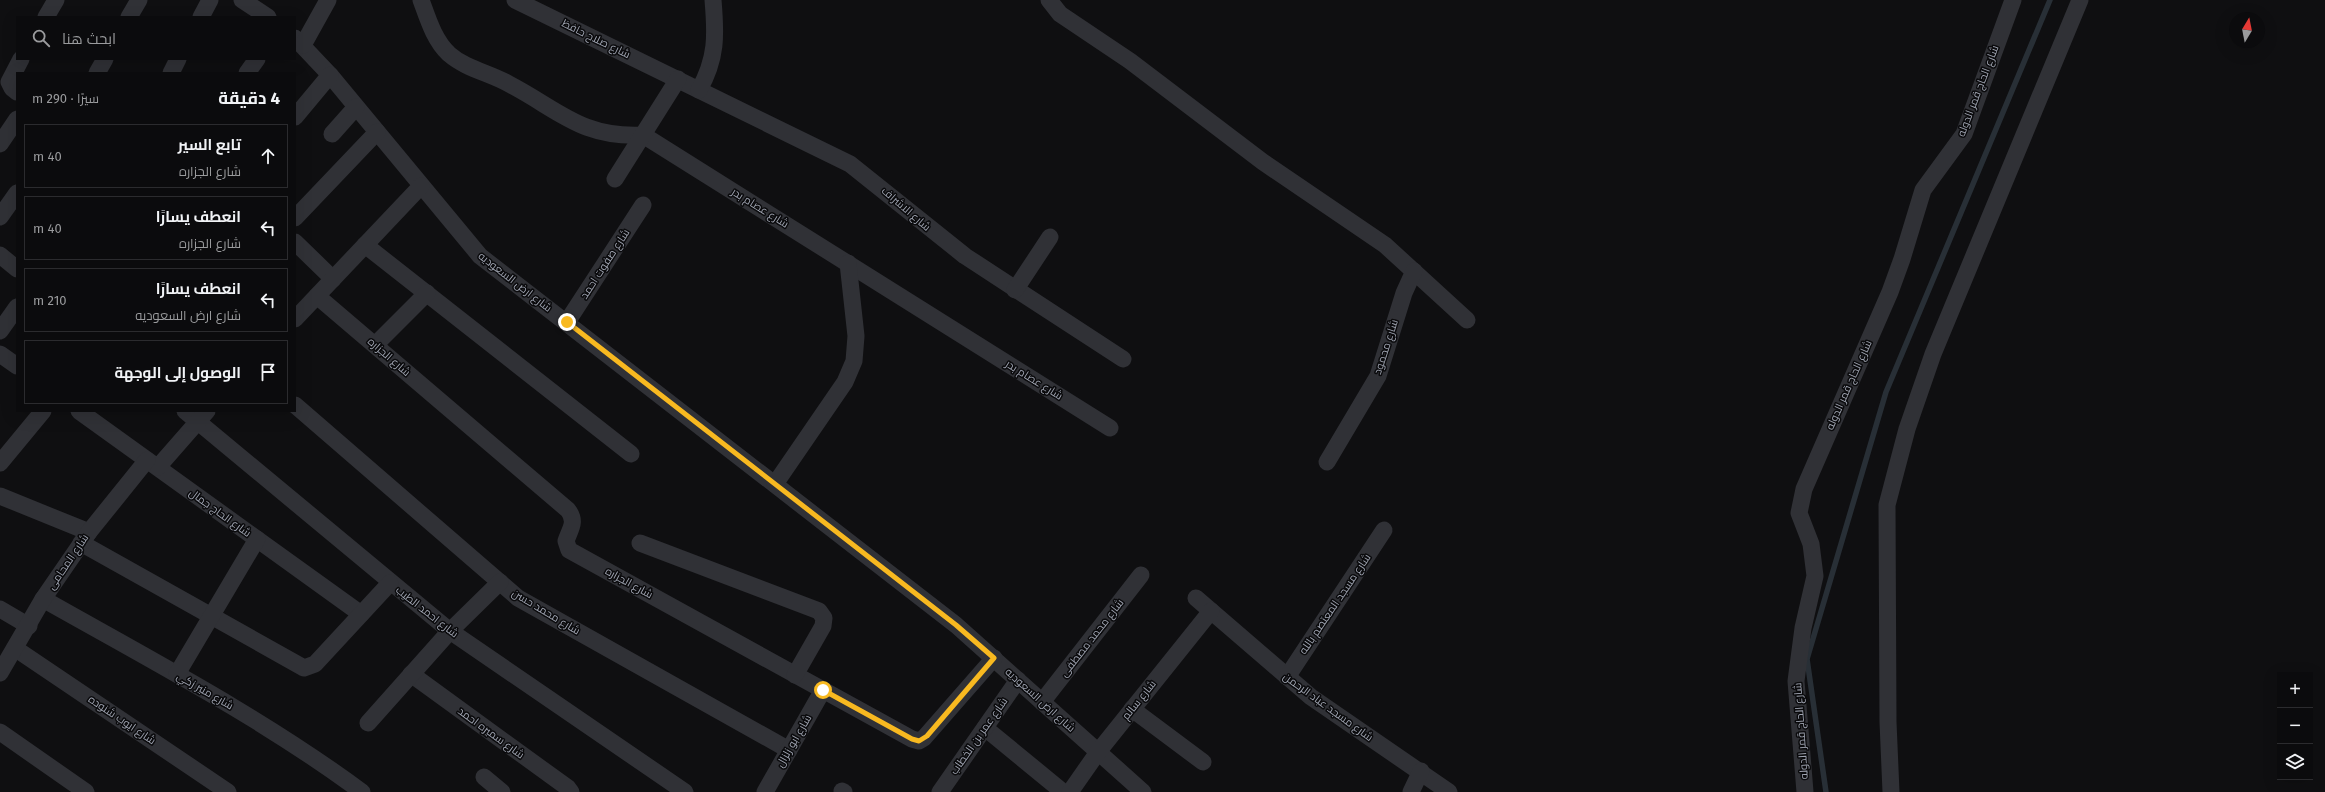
<!DOCTYPE html>
<html lang="ar">
<meta charset="utf-8">
<style>
body{margin:0;font-family:"Fira Sans",Cairo,sans-serif;background:#19191b;color:#f1f3f6;direction:rtl}
.controls{position:absolute;right:12px;bottom:12px;display:grid;overflow:hidden;border-radius:0px;box-shadow:0 4px 16px #0002}
.controls button{width:36px;height:36px;display:grid;place-items:center;padding:0;border:0;border-bottom:1px solid #2b2b2e;background:#0b0b0d;color:#f1f3f6;font:20px sans-serif}
.compass{position:absolute;left:2229px;top:12px;width:36px;height:36px;border-radius:50%;background:#0b0b0d;box-shadow:0 4px 16px #0002;rotate:10deg}
.stop{position:absolute;width:12px;height:12px;margin:-9px;border:3px solid #f8b920;border-radius:50%;background:#fff}
.stop.end{background:#f8b920;border-color:#fff;box-shadow:0 1px 4px #0008}
.list{margin:0;padding:0;list-style:none}
h2{display:flex;justify-content:space-between;align-items:center;height:52px;margin:0;padding:0 16px;font-size:17px}
h2 small{font-size:13px;font-weight:400;color:#9a9b9d}
.list li{display:grid;grid-template-columns:26px 1fr auto;gap:12px;align-items:center;box-sizing:border-box;height:64px;margin:0 8px 8px;padding:0 8px;border:1px solid #2b2b2e;border-radius:0px}
.list b{display:block;font-size:15px;white-space:nowrap}
.list p{margin:0;font-size:13px;white-space:nowrap;color:#9a9b9d}
.list em{font-size:13px;font-style:normal;color:#9a9b9d}
.icon{flex:none;width:22px;height:22px;fill:none;stroke:currentColor;stroke-width:2;stroke-linecap:round;stroke-linejoin:round}
.map{position:relative;flex:none;width:2325px;height:792px;overflow:hidden;direction:ltr}
.search{position:absolute;background:#0b0b0d;box-shadow:0 4px 16px #0002;left:16px;top:16px;width:280px;height:44px;display:flex;align-items:center;gap:10px;box-sizing:border-box;padding:0 14px;border-radius:0px;color:#9a9b9d;font-size:15px}
.panel{position:absolute;background:#0b0b0d;box-shadow:0 4px 16px #0002;left:16px;top:72px;width:280px;height:340px;border-radius:0px;direction:rtl}
.map>svg:first-child{display:block}
.lines{fill:none;stroke-linecap:round;stroke-linejoin:round}
.stream{stroke:#282f36;stroke-width:5.5}
.minor{stroke:#303136;stroke-width:17}
.route{stroke:#f8b920;stroke-width:5}
.labels{text-anchor:middle;dominant-baseline:central;stroke-width:3;stroke-linejoin:round;paint-order:stroke}
.street-label{font-size:11px;fill:#a0a5b2;stroke:#0a0a0c}
</style>
<div class="map">
<svg width="2325" height="792" viewBox="0 0 2325 792">
<rect width="100%" height="100%" fill="#0f0f11"/>
<g class="lines">
<!-- stream -->
<polyline class="stream" points="1826,792 1807,659 1886,392 2050,0"/>
<!-- minor -->
<g class="minor">
<polyline points="242,0 268,17"/>
<path d="M 421,0 C 428,19 434,40 449,54 C 466,69 490,73 509,84 C 559,110 581,138 643,135 L 1110,428"/>
<polyline points="515,0 850,164 965,256 1123,359"/>
<polyline points="1049,0 1060,14 1130,61 1263,162 1385,245 1467,320"/>
<polyline points="46,17 56,0"/>
<polyline points="129,17 139,0"/>
<polyline points="201,17 210,0"/>
<polyline points="295,38 330,75 480,256 956,625 1143,792"/>
<polyline points="303,45 328,0"/>
<polyline points="97,73 105,59"/>
<polyline points="171,73 178,59"/>
<polyline points="247,73 257,59"/>
<path d="M 699,90 C 717,58 716,35 713,0"/>
<polyline points="17,92 12,88 9,82 21,59"/>
<polyline points="295,117 330,75"/>
<polyline points="332,134 356,107"/>
<polyline points="0,144 17,119"/>
<polyline points="615,179 678,79"/>
<polyline points="0,217 17,193"/>
<polyline points="295,218 377,132"/>
<polyline points="295,242 333,279"/>
<polyline points="365,245 631,454"/>
<polyline points="0,255 17,269"/>
<polyline points="1015,290 1050,237"/>
<path d="M 317,296 L 568,510 C 577,522 570,529 566,541 L 569,550 L 912,739 L 919,741 L 924,738 L 994,658"/>
<polyline points="295,319 421,186"/>
<polyline points="567,322 643,205"/>
<polyline points="0,331 17,307"/>
<polyline points="375,345 427,293"/>
<polyline points="0,354 17,366"/>
<polyline points="295,405 518,598 789,750"/>
<polyline points="79,411 361,614"/>
<polyline points="185,411 450,631 685,792"/>
<polyline points="1327,462 1378,376 1404,293 1414,271"/>
<polyline points="0,463 43,411"/>
<polyline points="158,467 207,411"/>
<polyline points="775,484 845,382 854,361 856,336 848,263"/>
<polyline points="0,496 89,532"/>
<polyline points="81,543 304,668 315,664 390,583"/>
<polyline points="640,543 819,611 824,618 823,626 795,675"/>
<polyline points="1196,598 1311,697 1449,792"/>
<path d="M 43,599 C 151,660 262,718 362,792"/>
<polyline points="0,609 29,626"/>
<polyline points="16,649 228,792"/>
<polyline points="0,673 43,599 89,532 147,460"/>
<polyline points="177,674 257,539"/>
<polyline points="411,674 568,788 571,792"/>
<polyline points="1287,677 1384,530"/>
<polyline points="1042,702 1141,575"/>
<polyline points="1132,709 1203,762"/>
<polyline points="368,723 450,631 500,582"/>
<polyline points="985,728 1063,792"/>
<polyline points="0,732 86,792"/>
<polyline points="484,777 502,792"/>
<polyline points="842,791 844,792"/>
<polyline points="765,792 823,690"/>
<polyline points="940,792 1018,680"/>
<polyline points="1070,792 1098,752 1211,611"/>
<polyline points="1411,792 1421,771"/>
<polyline points="1805,792 1796,681 1803,628 1815,576 1811,544 1799,513 1804,489 1890,292 1902,259 1923,190 1964,134 2013,0"/>
<polyline points="1891,792 1888,722 1887,505 1907,429 1933,354 2080,0"/>
</g>
</g>
<g class="lines">
<!-- route -->
<polyline class="route" points="567,322 956,625 994,658 927,736 919,741 912,739 823,690"/>
</g>
<g class="labels">
<!-- street labels -->
<g class="street-label">
<text transform="translate(596 39) rotate(26)">شارع صلاح حافظ</text>
<text transform="translate(1978 91) rotate(-69)">شارع الحاج قمر الدوله</text>
<text transform="translate(760 208) rotate(32)">شارع عصام بدر</text>
<text transform="translate(906 209) rotate(41)">شارع الاشراف</text>
<text transform="translate(605 264) rotate(-57)">شارع صفوت احمد</text>
<text transform="translate(515 282) rotate(38)">شارع ارض السعوديه</text>
<text transform="translate(1386 347) rotate(-72)">شارع محمود</text>
<text transform="translate(389 357) rotate(41)">شارع الجزاره</text>
<text transform="translate(1034 380) rotate(32)">شارع عصام بدر</text>
<text transform="translate(1849 385) rotate(-66)">شارع الحاج قمر الدوله</text>
<text transform="translate(220 513) rotate(36)">شارع الحاج جمال</text>
<text transform="translate(68 562) rotate(-56)">شارع المحامى</text>
<text transform="translate(629 583) rotate(29)">شارع الجزاره</text>
<text transform="translate(1335 604) rotate(-56)">شارع مسجد المعتصم بالله</text>
<text transform="translate(427 612) rotate(38)">شارع احمد الطيب</text>
<text transform="translate(546 612) rotate(31)">شارع محمد حسن</text>
<text transform="translate(1092 638) rotate(-52)">شارع محمد مصطفى</text>
<text transform="translate(205 691) rotate(30)">شارع منير زكي</text>
<text transform="translate(1040 700) rotate(42)">شارع ارض السعوديه</text>
<text transform="translate(1139 700) rotate(-51)">شارع سالم</text>
<text transform="translate(1328 707) rotate(36)">شارع مسجد عباد الرحمن</text>
<text transform="translate(122 720) rotate(34)">شارع ايوب شنوده</text>
<text transform="translate(1801 731) rotate(-94)">شارع الحاج قمر الدوله</text>
<text transform="translate(491 733) rotate(36)">شارع سميره احمد</text>
<text transform="translate(979 736) rotate(-55)">شارع عمر بن الخطاب</text>
<text transform="translate(794 741) rotate(-60)">شارع ابو زلزال</text>
</g>
</g>
</svg>
<div class="controls">
<button>+</button>
<button>−</button>
<button><svg class="icon" aria-label="layers" viewBox="0 0 24 24"><path d="M12 4l9 5-9 5-9-5zM3 14l9 5 9-5"/></svg></button>
</div>
<svg class="compass" viewBox="-18 -18 36 36"><path d="M0-13l5 13h-10z" fill="#e53935"/><path d="M0 13l5-13h-10z" fill="#9a9b9d"/></svg>
<div class="stop" style="left:823px;top:690px"></div>
<div class="stop end" style="left:567px;top:322px"></div>
<div class="search"><svg class="icon" aria-label="search" viewBox="0 0 24 24"><circle cx="10" cy="10" r="6"/><path d="M15 15l6 6"/></svg>ابحث هنا</div>
<section class="panel">
<h2>4 دقيقة<small>سيرًا · 290 m</small></h2>
<ul class="list">
<li><svg class="icon" aria-label="ahead" viewBox="0 0 24 24"><path d="M12 20V5M6 11l6-6 6 6"/></svg><div><b>تابع السير</b><p>شارع الجزاره</p></div><em>40 m</em></li>
<li><svg class="icon" aria-label="left" viewBox="0 0 24 24"><path d="M17 20v-9H6M10 6l-5 5 5 5"/></svg><div><b>انعطف يسارًا</b><p>شارع الجزاره</p></div><em>40 m</em></li>
<li><svg class="icon" aria-label="left" viewBox="0 0 24 24"><path d="M17 20v-9H6M10 6l-5 5 5 5"/></svg><div><b>انعطف يسارًا</b><p>شارع ارض السعوديه</p></div><em>210 m</em></li>
<li><svg class="icon" aria-label="arrive" viewBox="0 0 24 24"><path d="M6 21V4h12l-3 4 3 4H6"/></svg><div><b>الوصول إلى الوجهة</b></div></li>
</ul>
</section>
</div>
